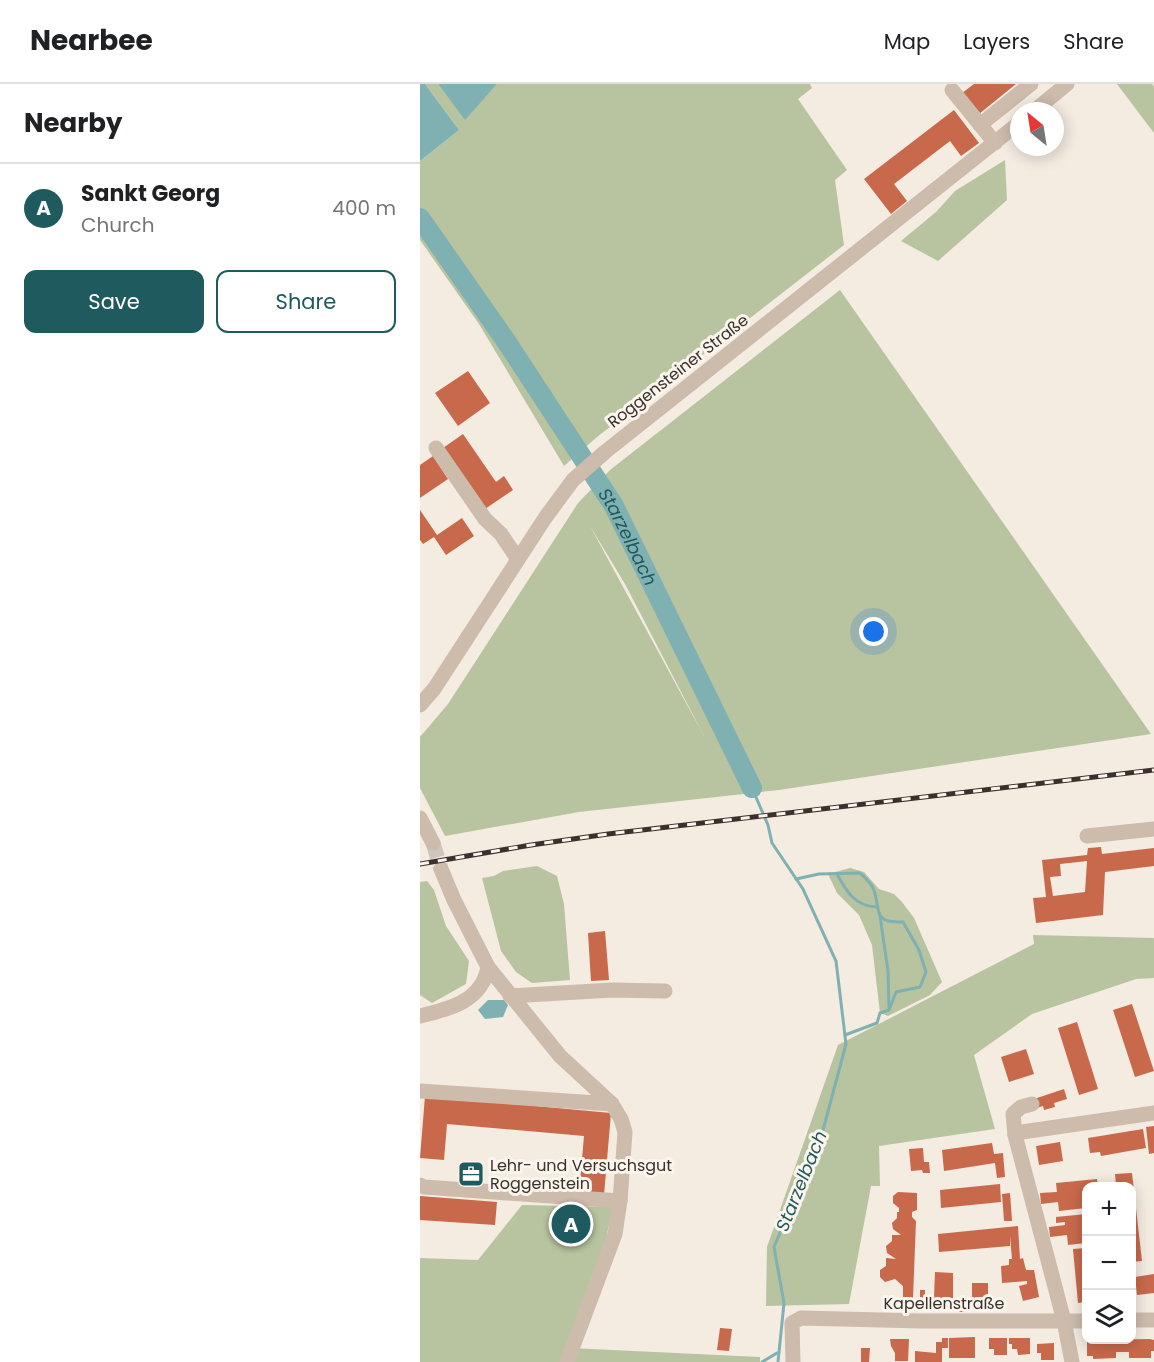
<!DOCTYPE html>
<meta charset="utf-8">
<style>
body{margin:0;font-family:Poppins,sans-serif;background:#f2f2f2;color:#202124}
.controls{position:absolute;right:18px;bottom:18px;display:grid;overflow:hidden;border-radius:12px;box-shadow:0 3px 15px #0003}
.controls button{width:54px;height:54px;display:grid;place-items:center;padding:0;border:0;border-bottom:2px solid #e0e0e0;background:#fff;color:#202124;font:30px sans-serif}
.compass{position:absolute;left:590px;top:18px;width:54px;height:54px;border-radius:50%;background:#fff;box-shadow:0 3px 15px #0003;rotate:330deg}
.you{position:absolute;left:454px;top:548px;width:21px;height:21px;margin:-15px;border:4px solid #fff;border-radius:50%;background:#1a73e8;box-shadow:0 0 0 9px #1a73e833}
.badge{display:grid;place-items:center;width:39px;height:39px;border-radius:50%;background:#1f5a5e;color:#fff;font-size:20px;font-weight:700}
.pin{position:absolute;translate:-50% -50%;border:3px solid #fff;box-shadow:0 2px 6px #0006}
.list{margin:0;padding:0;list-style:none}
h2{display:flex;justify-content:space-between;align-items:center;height:78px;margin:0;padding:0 24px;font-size:26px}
h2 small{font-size:20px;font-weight:400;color:#757577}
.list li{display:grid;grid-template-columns:39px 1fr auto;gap:18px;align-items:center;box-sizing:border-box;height:90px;padding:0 24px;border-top:2px solid #e0e0e0}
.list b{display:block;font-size:22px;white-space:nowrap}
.list p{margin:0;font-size:20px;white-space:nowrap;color:#757577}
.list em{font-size:20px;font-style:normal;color:#757577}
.actions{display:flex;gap:12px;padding:18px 24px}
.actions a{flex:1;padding:14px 0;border:2px solid #1f5a5e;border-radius:12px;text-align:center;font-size:21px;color:#1f5a5e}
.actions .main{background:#1f5a5e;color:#fff}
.icon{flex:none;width:33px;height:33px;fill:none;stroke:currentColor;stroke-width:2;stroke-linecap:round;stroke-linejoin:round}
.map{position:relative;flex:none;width:734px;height:1278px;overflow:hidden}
header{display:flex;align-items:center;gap:36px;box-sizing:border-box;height:84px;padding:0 30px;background:#fff;border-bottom:2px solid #e0e0e0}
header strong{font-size:28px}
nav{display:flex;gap:33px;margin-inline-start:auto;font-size:21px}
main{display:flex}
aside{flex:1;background:#fff}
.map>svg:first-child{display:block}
.green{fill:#b8c4a0;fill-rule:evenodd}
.water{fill:#7fb0b2}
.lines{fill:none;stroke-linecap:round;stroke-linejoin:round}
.stream{stroke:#7fb0b2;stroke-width:3}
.river{stroke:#7fb0b2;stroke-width:20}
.building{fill:#c8694b;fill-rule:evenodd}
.minor-tunnel{stroke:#cfc6bd;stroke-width:15;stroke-dasharray:15 8;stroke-linecap:butt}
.minor{stroke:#cdbbac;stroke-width:15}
.rail-casing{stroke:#3b302b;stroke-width:5}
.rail{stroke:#fbf5ee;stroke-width:3;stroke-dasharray:9;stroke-linecap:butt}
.labels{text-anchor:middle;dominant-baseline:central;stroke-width:6;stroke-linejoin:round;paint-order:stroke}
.street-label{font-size:16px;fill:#3b302b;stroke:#fbf5ee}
.poi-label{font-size:16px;fill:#3b302b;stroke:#fbf5ee;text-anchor:start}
.water-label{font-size:18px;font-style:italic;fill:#1f5a5e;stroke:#fbf5ee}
</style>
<header>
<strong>Nearbee</strong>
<nav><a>Map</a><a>Layers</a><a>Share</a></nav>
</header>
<main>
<aside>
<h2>Nearby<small></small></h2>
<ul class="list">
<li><span class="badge">A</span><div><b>Sankt Georg</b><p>Church</p></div><em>400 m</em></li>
</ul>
<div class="actions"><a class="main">Save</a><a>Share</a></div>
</aside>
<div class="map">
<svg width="734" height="1278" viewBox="0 0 734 1278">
<rect width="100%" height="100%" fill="#f4ebe1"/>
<!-- green -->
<g class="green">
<polygon points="5,0 18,0 45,35 77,0 390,0 392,4 378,15 427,86 415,96 424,161 177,353 144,382 59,240 0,156 0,77 39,46"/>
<polygon points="697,0 732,0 734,3 734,49"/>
<polygon points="585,76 587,116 518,177 481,157 516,128 535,107"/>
<path d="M 420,206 L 731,650 L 359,706 L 159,728 L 25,752 L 0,704 L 0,653 L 28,620 L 158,419 L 190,386 ZM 170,442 L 205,500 L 284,652 Z"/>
<polygon points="117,782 137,792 144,820 150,896 112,899 96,888 81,867 62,794 74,792 83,787"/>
<polygon points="430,784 444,788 459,805 474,810 482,818 494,834 522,898 510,911 468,932 460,929 452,861 439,831 417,809 408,790"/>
<polygon points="7,797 14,806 26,842 49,877 46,900 12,919 0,911 0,798"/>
<polygon points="613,851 734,854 734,894 716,895 612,930 554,971 575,1045 459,1062 460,1102 451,1102 429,1220 346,1222 347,1163 418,961 614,860"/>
<polygon points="102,1121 193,1123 178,1190 150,1264 340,1273 340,1278 0,1278 0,1174 58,1176"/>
</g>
<!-- water -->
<g class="water">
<polygon points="0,0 5,0 39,46 0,77"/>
<polygon points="18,0 77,0 45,36"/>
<polygon points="68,916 84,916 88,921 83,933 65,935 58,926"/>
</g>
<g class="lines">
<!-- stream -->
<g class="stream">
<polyline points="332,704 348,741 352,759 383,805 416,877 426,960 402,1050 354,1163 364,1219 358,1278"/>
<path d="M 417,790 C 426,807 435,822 456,823"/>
<path d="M 376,795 L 399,790 L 440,789 C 445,794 450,798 453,804 C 462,825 450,839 483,838 L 499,866 L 506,888 L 500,903 L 476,908 L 469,926 L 460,929 L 457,939 L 425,951"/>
<polyline points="460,832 468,887 469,924"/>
<polyline points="342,1278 357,1269"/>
</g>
<!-- river -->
<path class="river" id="s1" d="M 0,134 L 86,257 L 194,422 L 332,704"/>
</g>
<!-- building -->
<g class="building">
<polygon points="554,0 596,0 559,30 542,9"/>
<polygon points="534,26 559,59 541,72 530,57 474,100 487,117 471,130 444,95"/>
<polygon points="48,287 70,319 38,342 15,309"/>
<polygon points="43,350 76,398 84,392 93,406 65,425 23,364"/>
<polygon points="13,372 28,395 0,414 0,381"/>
<polygon points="0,426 17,451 42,434 54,452 26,471 14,453 3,460 0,456"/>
<path d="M 681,763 L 682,770 L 734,764 L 734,782 L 685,788 L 683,831 L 616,839 L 613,814 L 626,813 L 622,776 L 667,771 L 668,764 ZM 667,777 L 665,808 L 633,812 L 630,793 L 641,792 L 640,780 Z"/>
<polygon points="185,847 189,896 171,897 168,849"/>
<polygon points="712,920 734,987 715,993 693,926"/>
<polygon points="657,938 678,1005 659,1011 638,944"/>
<polygon points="606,965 614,990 589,998 581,973"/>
<polygon points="644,1005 647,1015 634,1019 635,1023 624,1026 623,1022 614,1025 611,1016"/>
<polygon points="5,1012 191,1029 184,1111 159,1109 164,1052 27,1040 24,1076 0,1074"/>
<polygon points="734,1042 734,1069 729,1070 726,1043"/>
<polygon points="723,1045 726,1064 681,1072 680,1068 670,1069 668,1054"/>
<polygon points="640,1058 643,1077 619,1081 616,1062"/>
<polygon points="572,1059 574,1070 583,1069 585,1093 577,1094 575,1079 524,1087 522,1066"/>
<polygon points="503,1064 504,1078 509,1078 510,1089 503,1089 502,1086 491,1087 489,1065"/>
<polygon points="712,1089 722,1177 712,1178 712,1102 696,1102 695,1090"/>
<polygon points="677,1095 678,1102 666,1102 666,1124 639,1127 638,1118 621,1120 620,1109 637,1108 636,1099"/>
<polygon points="580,1100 581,1118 521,1124 520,1106"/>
<polygon points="478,1108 497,1109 497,1126 492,1128 492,1133 496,1137 493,1214 483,1214 483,1202 475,1195 465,1198 460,1193 460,1186 466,1182 466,1174 476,1175 467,1169 466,1162 472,1157 472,1151 481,1151 473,1145 472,1139 477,1134 477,1128 479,1128 479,1124 473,1119 473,1112"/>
<polygon points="590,1109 592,1137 584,1137 582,1110"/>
<polygon points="0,1112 77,1118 75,1141 0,1136"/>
<polygon points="152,1126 165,1135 151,1154 138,1144"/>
<polygon points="666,1130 666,1159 648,1161 647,1151 630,1153 629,1143 645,1141 645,1138 636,1139 636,1133"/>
<polygon points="598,1142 600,1175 603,1174 606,1186 614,1186 619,1213 603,1217 599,1202 607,1200 607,1197 582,1199 581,1182 589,1181 589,1175 592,1175 590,1152 590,1162 519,1168 518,1150"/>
<polygon points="666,1164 666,1218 658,1219 653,1165"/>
<polygon points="515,1188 533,1189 533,1214 514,1214"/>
<polygon points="734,1190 734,1209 717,1211 715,1193"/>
<rect x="552" y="1199" width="16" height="15"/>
<polygon points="500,1206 505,1206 505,1211 510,1211 510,1221 500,1221"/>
<rect x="539" y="1218" width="10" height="10"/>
<polygon points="300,1244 312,1245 309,1267 297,1266"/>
<polygon points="555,1253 555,1274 529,1274 529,1254"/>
<polygon points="522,1254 528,1254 528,1264 522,1264 522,1278 495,1278 495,1267 516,1269 516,1258 522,1258"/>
<polygon points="569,1254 587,1254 587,1271 574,1271 574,1265 569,1265"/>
<polygon points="589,1254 610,1254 610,1270 598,1271 597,1265 592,1265 592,1260 589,1260"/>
<polygon points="470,1255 489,1255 488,1277 475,1277 475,1269 471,1262"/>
<polygon points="667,1256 730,1255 734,1256 734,1267 731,1267 731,1274 709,1274 709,1268 696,1268 696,1274 673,1275 673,1272 667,1272"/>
<polygon points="634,1259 634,1276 621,1276 621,1269 617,1269 617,1260"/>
<polygon points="441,1264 450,1264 449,1278 441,1278"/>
</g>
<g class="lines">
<!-- minor-tunnel -->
<polyline class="minor-tunnel" points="13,759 21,785"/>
<!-- minor -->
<g class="minor">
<polyline points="532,6 575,59"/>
<polyline points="614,27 647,0"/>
<polyline points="560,41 611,0"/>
<polyline points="16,364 65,435 81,450 97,474"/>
<polyline points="0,621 14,605 125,434 153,396 185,368 599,39"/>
<polyline points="0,734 13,759"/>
<polyline points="667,752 734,745"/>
<polyline points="21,785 34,816 68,883 140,972 192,1020 201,1035 205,1048 200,1117 195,1150 147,1278"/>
<polyline points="90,912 192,906 245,907"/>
<path d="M 0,932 C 30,925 62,917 68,883"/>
<polyline points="0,1007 192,1020"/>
<polyline points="612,1020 601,1023 593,1030 595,1051 644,1237 652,1278"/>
<polyline points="595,1051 602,1048 734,1029"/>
<polyline points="0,1101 4,1103 200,1117"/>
<polyline points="712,1236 734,1236"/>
<polyline points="373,1278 372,1239 381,1234 502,1237 666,1237"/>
</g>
<defs>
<polyline id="rail" points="0,780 111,761 188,750 734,686"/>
</defs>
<!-- rail casing -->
<use href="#rail" class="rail-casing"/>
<!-- rail -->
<use href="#rail" class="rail"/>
</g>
<!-- icons -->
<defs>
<symbol id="office-square" viewBox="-11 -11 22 22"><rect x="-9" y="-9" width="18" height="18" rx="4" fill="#1f5a5e" stroke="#fbf5ee"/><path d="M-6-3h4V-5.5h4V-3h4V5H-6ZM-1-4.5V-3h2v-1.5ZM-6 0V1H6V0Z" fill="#fff"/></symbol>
</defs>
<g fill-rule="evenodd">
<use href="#office-square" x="36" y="1075" width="30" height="30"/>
</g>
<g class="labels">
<!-- street labels -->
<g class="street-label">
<text transform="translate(258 287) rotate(-38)">Roggensteiner Straße</text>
<text x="524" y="1219">Kapellenstraße</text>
</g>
<!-- poi labels -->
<g class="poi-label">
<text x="70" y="1081">Lehr- und Versuchsgut<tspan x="70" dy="18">Roggenstein</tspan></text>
</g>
<!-- water labels -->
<g class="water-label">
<text stroke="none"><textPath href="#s1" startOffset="381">Starzelbach</textPath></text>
<text transform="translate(381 1097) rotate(-68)">Starzelbach</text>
</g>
</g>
</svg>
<div class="controls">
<button>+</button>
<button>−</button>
<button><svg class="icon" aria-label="layers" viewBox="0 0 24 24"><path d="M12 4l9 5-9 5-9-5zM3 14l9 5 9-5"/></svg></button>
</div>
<svg class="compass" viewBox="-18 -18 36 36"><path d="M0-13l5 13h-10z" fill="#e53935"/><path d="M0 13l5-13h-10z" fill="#757577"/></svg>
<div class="you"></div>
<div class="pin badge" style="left:151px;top:1140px">A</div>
</div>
</main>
